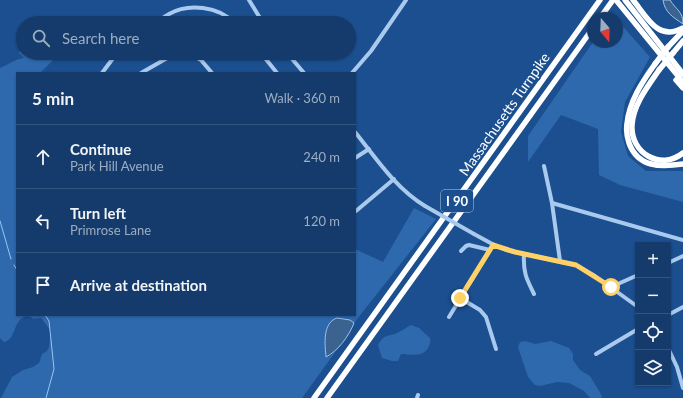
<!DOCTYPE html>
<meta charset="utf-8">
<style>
body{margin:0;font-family:Lato,sans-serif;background:#214673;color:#f1f3f6}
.controls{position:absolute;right:12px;bottom:12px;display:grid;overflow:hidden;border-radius:0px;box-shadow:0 1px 3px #0004}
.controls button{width:36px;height:36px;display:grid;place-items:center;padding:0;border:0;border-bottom:1px solid #33557e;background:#143b6b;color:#f1f3f6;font:20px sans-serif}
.compass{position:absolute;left:587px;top:12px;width:36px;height:36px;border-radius:50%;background:#143b6b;box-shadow:0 1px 3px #0004;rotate:161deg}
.stop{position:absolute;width:12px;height:12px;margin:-9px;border:3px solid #ffd166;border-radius:50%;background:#fff}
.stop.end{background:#ffd166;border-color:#fff;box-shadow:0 1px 4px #0008}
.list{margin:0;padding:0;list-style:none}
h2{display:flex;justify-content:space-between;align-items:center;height:52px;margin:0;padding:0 16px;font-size:17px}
h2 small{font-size:13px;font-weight:400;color:#9dadc1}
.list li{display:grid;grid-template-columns:26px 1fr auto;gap:12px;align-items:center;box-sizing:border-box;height:64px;padding:0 16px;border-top:1px solid #33557e}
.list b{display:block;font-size:15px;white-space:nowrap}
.list p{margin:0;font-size:13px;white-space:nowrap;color:#9dadc1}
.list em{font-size:13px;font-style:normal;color:#9dadc1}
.icon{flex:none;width:22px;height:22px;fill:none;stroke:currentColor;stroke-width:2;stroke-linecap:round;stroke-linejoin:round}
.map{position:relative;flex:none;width:683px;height:398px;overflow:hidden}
.search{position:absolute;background:#143b6b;box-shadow:0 1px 3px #0004;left:16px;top:16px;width:340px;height:44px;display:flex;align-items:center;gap:10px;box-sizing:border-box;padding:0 14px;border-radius:22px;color:#9dadc1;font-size:15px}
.panel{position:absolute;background:#143b6b;box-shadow:0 1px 3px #0004;left:16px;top:72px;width:340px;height:244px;border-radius:0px}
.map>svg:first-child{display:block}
.green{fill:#2e69ad}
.water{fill:#3c6290;stroke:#9cc4f0}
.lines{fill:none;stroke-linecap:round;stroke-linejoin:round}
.stream{stroke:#9cc4f0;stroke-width:1}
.minor{stroke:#a9c9ee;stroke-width:4}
.highway{stroke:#fff;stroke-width:5.5}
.minor-bridge{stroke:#a9c9ee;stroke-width:4}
.highway-bridge{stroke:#fff;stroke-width:5.5}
.route{stroke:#ffd166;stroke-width:5}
.labels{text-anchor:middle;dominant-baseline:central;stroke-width:3.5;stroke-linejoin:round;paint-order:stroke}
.shield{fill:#1b4f8f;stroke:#bbcadd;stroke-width:1}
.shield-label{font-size:13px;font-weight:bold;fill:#fff}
.street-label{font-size:14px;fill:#fff;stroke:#1b4f8f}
</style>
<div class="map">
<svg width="683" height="398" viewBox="0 0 683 398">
<rect width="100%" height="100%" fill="#1b4f8f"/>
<!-- green -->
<g class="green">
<polygon points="617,20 650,57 625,102 621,132 628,156 646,171 683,171 683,202 620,185 599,175 598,129 561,115 528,162 528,136 593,42 617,42"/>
<path d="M 23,51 L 23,53 L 60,53 L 40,73 L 17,73 L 17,315 L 355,315 L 355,249 L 383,262 L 414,208 L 436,219 L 354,323 L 350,320 L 327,326 L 325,345 L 328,357 L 336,351 L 302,398 L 1,398 L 12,377 L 23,370 L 33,367 L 39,363 L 42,354 L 47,351 L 49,347 L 51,331 L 41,318 L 33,319 L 31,317 L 26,316 C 12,321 17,339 4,342 L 0,338 L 0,68 C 10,64 13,60 24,58 L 18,52 Z"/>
<path d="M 411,325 L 419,328 L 430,338 C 431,342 430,344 428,348 C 422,358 411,354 401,354 L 398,361 L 392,361 L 382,358 L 378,345 C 385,332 389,338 399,332 C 404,330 406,327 411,325 Z"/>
<polygon points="525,341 535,344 551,341 569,348 573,354 573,360 580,370 590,376 601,394 602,398 590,398 584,391 569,383 557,382 540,386 535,385 528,377 518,347 520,342"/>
</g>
<!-- water -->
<g class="water">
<path d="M 663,0 L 670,0 C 676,10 683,11 683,24 C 673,17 665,13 663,0 Z"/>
<path d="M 337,318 L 350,320 L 354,323 C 349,336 338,351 326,357 C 325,345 322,323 337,318 Z"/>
</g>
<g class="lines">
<!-- stream -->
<g class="stream">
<polyline points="0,221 11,259"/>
<polyline points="14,265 17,270"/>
<polyline points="45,315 49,321 54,369 46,398"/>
</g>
<!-- minor -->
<g class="minor">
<polyline points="249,0 263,23"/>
<path d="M 156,23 C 160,20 165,16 169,14 C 188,3 219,6 234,23"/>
<polyline points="189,53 201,60 212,73"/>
<polyline points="261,53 265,58"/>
<polyline points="271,53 265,58 277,73"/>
<polyline points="287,53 304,73"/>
<polyline points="102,73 117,53"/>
<polyline points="141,73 169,57 179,53"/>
<polyline points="352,73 371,51 406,0"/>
<path d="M 355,132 C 376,158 396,189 425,206"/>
<polyline points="355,158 369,149"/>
<polyline points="544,166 552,203 560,261"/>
<polyline points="552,203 683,240"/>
<polyline points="356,211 394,179"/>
<polyline points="474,234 496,246 506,250 576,265 595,276 638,307"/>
<polyline points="461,251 466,246 469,245 490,250"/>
<path d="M 524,254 C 523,272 526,278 534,294"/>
<polyline points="668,263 683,256"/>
<polyline points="611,287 638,275"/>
<polyline points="460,298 480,310 486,317 496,349"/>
<polyline points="668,315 683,307"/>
<polyline points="449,317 493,245"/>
<polyline points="668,348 677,367 683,388"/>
<polyline points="596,354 638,329"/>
<polyline points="417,398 418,395"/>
</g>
<!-- highway -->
<g class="highway">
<polyline points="616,0 683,82"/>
<polyline points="625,0 683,74"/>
<path d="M 633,0 C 647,17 658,42 683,28"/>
<polyline points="600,18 613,0"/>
<polyline points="668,47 683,31"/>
<polyline points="673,53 683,41"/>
<path d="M 655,64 C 642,82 629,102 627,124 C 626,131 627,137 629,143 C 638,168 661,167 683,164"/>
<path d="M 659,70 C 648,86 633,105 632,125 C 630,153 661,171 683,153"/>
<polyline points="676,80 683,88"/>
<polyline points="314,398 600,0"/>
<polyline points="327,398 593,28"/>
</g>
<!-- minor-bridge -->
<polyline class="minor-bridge" points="425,206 474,234"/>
<!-- highway-bridge -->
<g class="highway-bridge">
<polyline points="655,64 668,47"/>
<polyline points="659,70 673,53"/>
</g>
</g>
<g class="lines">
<!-- route -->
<polyline class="route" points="460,298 493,245 515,252 576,265 611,287"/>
</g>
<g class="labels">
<!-- shield labels -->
<rect class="shield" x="441" y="190" width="32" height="22" rx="3"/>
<g class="shield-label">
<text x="457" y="201">I 90</text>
</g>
<!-- street labels -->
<g class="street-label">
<text transform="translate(504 114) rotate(-55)">Massachusetts Turnpike</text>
</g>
</g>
</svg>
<div class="controls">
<button>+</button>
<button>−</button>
<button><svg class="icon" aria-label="locate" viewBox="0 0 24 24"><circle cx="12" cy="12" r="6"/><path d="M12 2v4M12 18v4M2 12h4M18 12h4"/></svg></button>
<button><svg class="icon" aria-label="layers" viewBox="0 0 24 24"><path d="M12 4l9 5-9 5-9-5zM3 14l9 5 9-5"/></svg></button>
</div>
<svg class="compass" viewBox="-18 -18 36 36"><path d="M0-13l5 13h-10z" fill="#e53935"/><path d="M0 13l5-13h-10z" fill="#9dadc1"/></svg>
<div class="stop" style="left:611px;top:287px"></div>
<div class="stop end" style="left:460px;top:298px"></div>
<div class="search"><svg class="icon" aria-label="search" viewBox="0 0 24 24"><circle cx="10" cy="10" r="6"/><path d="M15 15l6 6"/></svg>Search here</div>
<section class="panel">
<h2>5 min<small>Walk · 360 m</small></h2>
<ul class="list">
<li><svg class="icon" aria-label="ahead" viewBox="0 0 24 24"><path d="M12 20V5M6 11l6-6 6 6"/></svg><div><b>Continue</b><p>Park Hill Avenue</p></div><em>240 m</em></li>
<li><svg class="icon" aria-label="left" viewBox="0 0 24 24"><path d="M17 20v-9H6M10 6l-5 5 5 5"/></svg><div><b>Turn left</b><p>Primrose Lane</p></div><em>120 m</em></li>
<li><svg class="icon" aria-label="arrive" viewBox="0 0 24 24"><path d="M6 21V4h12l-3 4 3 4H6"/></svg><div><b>Arrive at destination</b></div></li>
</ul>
</section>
</div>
